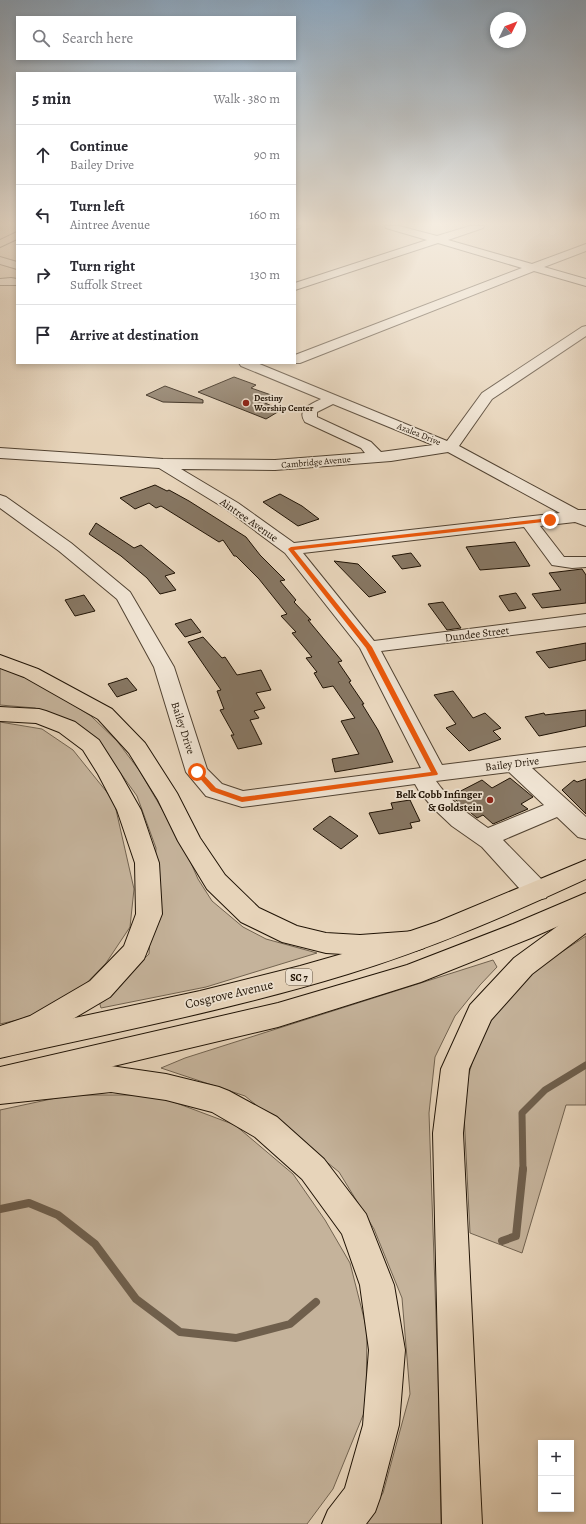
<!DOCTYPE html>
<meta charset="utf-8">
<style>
body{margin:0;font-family:Alegreya,serif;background:#f2f2f3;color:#2b2b33}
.controls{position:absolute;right:12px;bottom:12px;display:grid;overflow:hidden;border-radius:0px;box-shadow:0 2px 6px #0003}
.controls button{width:36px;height:36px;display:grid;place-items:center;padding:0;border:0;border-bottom:1px solid #e1e1e2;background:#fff;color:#2b2b33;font:20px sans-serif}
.compass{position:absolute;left:490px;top:12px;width:36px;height:36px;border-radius:50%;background:#fff;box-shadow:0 2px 6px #0003;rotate:47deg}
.stop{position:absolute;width:12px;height:12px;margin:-9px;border:3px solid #ea580c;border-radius:50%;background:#fff}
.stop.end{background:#ea580c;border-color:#fff;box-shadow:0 1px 4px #0008}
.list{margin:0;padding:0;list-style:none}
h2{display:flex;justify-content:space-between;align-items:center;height:52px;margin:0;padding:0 16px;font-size:17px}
h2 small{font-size:13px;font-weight:400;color:#7c7c81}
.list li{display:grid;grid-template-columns:26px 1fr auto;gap:12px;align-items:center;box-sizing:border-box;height:60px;padding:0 16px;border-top:1px solid #e1e1e2}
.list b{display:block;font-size:15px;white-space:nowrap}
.list p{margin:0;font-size:13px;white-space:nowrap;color:#7c7c81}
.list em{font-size:13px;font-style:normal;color:#7c7c81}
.icon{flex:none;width:22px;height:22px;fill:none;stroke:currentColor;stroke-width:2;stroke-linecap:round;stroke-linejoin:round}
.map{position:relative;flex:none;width:586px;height:1524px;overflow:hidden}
.search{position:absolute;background:#fff;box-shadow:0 2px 6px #0003;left:16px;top:16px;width:280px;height:44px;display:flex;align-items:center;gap:10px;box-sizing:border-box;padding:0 14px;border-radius:0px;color:#7c7c81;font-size:15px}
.panel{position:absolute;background:#fff;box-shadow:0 2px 6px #0003;left:16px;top:72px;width:280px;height:292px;border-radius:0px}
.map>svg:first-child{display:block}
.green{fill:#c5b39b;stroke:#726350}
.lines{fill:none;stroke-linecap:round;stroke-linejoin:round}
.stream-far1{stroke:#6f5f4c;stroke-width:7}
.stream{stroke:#6f5f4c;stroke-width:8}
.building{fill:#877763;stroke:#201305}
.minor-casing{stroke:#524332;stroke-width:2}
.major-casing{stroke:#201305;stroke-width:2}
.highway-casing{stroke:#201305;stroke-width:2}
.minor{fill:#efe3d2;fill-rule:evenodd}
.major{fill:#e7d4ba;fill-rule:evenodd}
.highway{fill:#e7d4ba;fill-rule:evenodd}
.route{fill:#ea580c}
.poi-dot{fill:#8f2418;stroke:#efe3d2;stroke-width:1.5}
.labels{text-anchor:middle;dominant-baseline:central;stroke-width:3.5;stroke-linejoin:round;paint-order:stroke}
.far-poi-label{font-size:9px;font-weight:bold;fill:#201305;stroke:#efe3d2;text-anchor:start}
.far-street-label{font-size:9px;fill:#201305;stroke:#efe3d2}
.shield{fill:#efe3d2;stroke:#5e5142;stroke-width:1}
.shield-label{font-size:10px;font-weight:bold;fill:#201305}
.street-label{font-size:11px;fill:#201305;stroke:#efe3d2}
.poi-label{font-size:11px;font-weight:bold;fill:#201305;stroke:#efe3d2;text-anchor:end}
.near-street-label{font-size:13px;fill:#201305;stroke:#efe3d2}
</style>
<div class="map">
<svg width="586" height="1524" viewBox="0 0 586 1524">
<rect width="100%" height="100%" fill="#e7d4ba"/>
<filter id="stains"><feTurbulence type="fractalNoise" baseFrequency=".005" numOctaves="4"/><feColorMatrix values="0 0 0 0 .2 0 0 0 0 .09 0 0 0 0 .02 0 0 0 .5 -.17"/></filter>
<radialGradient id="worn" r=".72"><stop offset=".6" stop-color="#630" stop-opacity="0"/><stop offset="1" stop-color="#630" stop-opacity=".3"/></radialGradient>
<!-- green -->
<g class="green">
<polygon points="0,667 38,683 91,716 117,741 139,770 183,845 198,879 212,901 243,927 266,939 317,953 206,987 101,1008 99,1001 149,954 156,848 137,796 109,757 74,724 35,708 0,705"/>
<polygon points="0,722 42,729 73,750 114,801 134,889 130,927 106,963 77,993 39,1015 0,1024"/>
<polygon points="586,936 586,1105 566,1105 522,1253 470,1233 463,1094 480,1036 502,998 531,972"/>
<polygon points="493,960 497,967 480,985 455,1016 435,1057 429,1113 438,1375 441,1524 362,1524 383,1493 410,1394 402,1298 374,1229 339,1172 245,1096 161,1068 185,1058"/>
<polygon points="70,1095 155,1095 235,1125 293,1174 325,1220 350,1263 367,1330 366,1408 333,1489 307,1524 0,1524 0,1110"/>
</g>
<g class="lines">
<!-- stream-far1 -->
<polyline class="stream-far1" points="523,1170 522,1113 545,1090 586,1065"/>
<!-- stream -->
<g class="stream">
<polyline points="0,1209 29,1203 58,1215 95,1244 136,1299 180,1332 236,1338 290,1324 316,1302"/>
<polyline points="502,1241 516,1236 523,1169"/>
</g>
</g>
<!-- building -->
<g class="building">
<polygon points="234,377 256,385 251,388 277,397 265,403 281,410 266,419 198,392"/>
<polygon points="165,386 203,400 203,403 163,402 146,395"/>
<polygon points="155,485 167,491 169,490 189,501 246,537 260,555 285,580 280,581 296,600 294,602 311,620 308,620 342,661 338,662 351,681 349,682 364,704 362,704 378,730 393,762 335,772 332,759 359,754 341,721 355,718 333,686 323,688 314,673 317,672 306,658 312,657 292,633 296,632 281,616 287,614 259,579 236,556 234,556 223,540 219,542 161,506 156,508 149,503 135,509 120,498"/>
<polygon points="280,494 302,506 319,519 298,526 263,502"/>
<polygon points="96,523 134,548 141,545 175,573 165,576 176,590 160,594 147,578 121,556 89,534"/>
<polygon points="515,542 530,566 480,570 466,547"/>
<polygon points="411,553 421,566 402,569 392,556"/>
<polygon points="334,561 358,564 386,592 369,597"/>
<polygon points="582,569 586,575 586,603 542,608 532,594 561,590 549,573"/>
<polygon points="516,593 526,608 509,611 499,596"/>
<polygon points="84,595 95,611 75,616 65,600"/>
<polygon points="443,602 461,628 447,630 428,604"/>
<polygon points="191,619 201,632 185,637 175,624"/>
<polygon points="203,637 222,658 225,657 237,675 261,670 271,690 256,693 265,708 254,711 259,718 250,720 262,744 238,749 231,735 234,735 220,710 224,709 217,691 221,690 188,642"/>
<polygon points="586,643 586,660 549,668 536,652"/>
<polygon points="127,678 137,690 117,697 108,684"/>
<polygon points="453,691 473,718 485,713 501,728 493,731 501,739 469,751 446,728 456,724 434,695"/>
<polygon points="586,710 586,726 539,736 525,717 544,713 545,715"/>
<polygon points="510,778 533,797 521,804 528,809 493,824 483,815 477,818 451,796 482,780 492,788"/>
<polygon points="586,779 586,814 562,790 574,780 577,782"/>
<polygon points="410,800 420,821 410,823 412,828 379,834 369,813 393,809 391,803"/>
<polygon points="330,816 358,836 341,849 313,829"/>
</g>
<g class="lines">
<defs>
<g id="minor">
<polygon points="295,226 301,226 300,228 295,229"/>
<polygon points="385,226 399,226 437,236 470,226 484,226 483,228 448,240 532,264 586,244 586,251 544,267 586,279 586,286 534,271 300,363 291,363 295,363 295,355 522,268 438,243 295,290 295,283 427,240 386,228"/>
<polygon points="0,257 17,262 17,269 0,264"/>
<polygon points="11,278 17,279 17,285 0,285 0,279"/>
<path d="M 586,326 L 586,336 L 492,399 L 459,446 L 578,510 L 586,510 L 586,526 L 575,522 L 540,526 L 564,557 L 586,557 L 586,567 L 572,568 L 552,565 L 524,527 L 303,553 L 374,641 L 586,614 L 586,626 L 381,651 L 442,765 L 586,747 L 586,761 L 532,768 L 586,817 L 586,839 L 578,837 L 557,817 L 503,840 L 546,884 L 549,891 L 546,898 L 537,900 L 528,898 L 482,847 L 452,826 L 433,808 L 419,791 L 415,784 L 242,807 L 206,796 L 186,772 L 154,667 L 117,599 L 59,551 L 0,508 L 0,495 L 6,497 L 71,543 L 130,592 L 174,667 L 207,769 L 222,784 L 243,791 L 421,768 L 360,648 L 285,553 L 226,509 L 159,468 L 0,458 L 0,448 L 163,459 L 275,460 L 365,453 L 361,448 L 305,422 C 296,409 312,404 321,399 L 241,366 L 239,363 L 257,363 L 447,441 L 482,393 L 582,327 ZM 333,404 L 433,445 L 381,452 L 371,442 L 317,417 L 317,412 ZM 448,452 L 560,513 L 294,543 L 238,503 L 181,469 L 275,470 L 391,461 ZM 509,772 L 544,805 L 488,828 C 469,815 449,800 436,781 Z"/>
</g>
<g id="major">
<path d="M 586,860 L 586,879 C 508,915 430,949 348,974 C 234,1009 116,1032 0,1058 L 0,1034 L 200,991 L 300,966 L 349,952 L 437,922 Z"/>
<polygon points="586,893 586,914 531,938 421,982 278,1027 0,1093 0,1067 278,1003 407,965 513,924"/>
</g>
<g id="highway">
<polygon points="17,232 17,239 0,247 0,240"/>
<polygon points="0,655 38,669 112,709 145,743 177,793 200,838 225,875 259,908 297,926 326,933 360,935 415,931 424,934 428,941 424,948 415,951 360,955 326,953 282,942 241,922 207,889 178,841 158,800 129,753 98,719 24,677 0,668"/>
<polygon points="0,707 39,709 46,711 75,722 99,740 120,773 141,810 159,863 162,914 144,959 110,997 49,1033 0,1050 0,1026 30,1016 90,981 124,946 136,914 135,863 117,810 98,774 83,750 59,732 36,723 0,721"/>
<polygon points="586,909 586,933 532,974 491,1020 469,1069 463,1133 482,1524 442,1524 433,1133 441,1069 470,1005 514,958 577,912"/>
<polygon points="111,1066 166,1074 219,1087 229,1091 277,1117 324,1159 366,1214 394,1285 405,1350 399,1425 380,1498 375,1512 366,1524 322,1524 328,1510 345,1488 363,1425 369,1350 360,1285 342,1234 302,1179 255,1137 212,1112 166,1100 111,1092 0,1104 0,1078"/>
</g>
</defs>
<!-- minor casing -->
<use href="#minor" class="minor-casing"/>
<!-- major casing -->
<use href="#major" class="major-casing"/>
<!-- highway casing -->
<use href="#highway" class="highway-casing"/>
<!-- minor -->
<use href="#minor" class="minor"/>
<!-- major -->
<use href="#major" class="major"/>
<!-- highway -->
<use href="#highway" class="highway"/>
</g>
<!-- sky -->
<linearGradient id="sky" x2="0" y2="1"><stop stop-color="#8ca6bd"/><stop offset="0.51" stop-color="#f4ece0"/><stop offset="1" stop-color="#f4ece0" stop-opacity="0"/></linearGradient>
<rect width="586" height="439" fill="url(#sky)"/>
<!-- route -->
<polygon class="route" points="550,518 552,521 294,550 372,647 438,774 437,775 242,802 211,791 195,773 195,770 199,770 216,788 242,797 431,772 366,648 288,549 291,547"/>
<!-- markers -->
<g class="poi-dot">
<circle cx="246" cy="403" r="4"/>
<circle cx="490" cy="800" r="4"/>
</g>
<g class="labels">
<!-- far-poi labels -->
<g class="far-poi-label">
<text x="254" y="398">Destiny<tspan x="254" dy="10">Worship Center</tspan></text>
</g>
<!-- far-street labels -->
<g class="far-street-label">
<text transform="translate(419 434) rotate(22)">Azalea Drive</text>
<text transform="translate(316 462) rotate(-5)">Cambridge Avenue</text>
</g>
<!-- shield labels -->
<rect class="shield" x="286" y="969" width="26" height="16" rx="3"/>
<g class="shield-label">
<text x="299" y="977">SC 7</text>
</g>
<!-- street labels -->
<g class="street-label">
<text transform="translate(249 520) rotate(35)">Aintree Avenue</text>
<text transform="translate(477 634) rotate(-7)">Dundee Street</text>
<text transform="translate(183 728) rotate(72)">Bailey Drive</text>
<text transform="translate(512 764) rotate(-7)">Bailey Drive</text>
</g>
<!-- poi labels -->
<g class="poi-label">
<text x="482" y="794">Belk Cobb Infinger<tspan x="482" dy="13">&amp; Goldstein</tspan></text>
</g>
<!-- near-street labels -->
<g class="near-street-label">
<text transform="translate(229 994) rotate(-13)">Cosgrove Avenue</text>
</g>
</g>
<rect width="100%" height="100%" filter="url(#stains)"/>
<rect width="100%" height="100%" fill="url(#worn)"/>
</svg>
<div class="controls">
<button>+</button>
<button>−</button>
</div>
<svg class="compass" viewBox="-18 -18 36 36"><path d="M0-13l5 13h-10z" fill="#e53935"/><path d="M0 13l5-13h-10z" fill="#7c7c81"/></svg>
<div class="stop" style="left:197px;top:772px"></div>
<div class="stop end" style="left:550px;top:520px"></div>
<div class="search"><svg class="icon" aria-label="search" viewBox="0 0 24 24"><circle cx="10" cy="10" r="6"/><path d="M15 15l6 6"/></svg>Search here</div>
<section class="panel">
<h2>5 min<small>Walk · 380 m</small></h2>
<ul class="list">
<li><svg class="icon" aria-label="ahead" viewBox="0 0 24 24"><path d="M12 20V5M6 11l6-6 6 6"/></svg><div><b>Continue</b><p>Bailey Drive</p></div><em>90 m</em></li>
<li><svg class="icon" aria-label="left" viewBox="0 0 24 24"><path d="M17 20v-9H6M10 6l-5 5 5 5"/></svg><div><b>Turn left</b><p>Aintree Avenue</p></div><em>160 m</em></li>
<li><svg class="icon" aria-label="right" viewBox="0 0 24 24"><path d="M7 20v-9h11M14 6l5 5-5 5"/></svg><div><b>Turn right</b><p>Suffolk Street</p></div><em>130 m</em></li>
<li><svg class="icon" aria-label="arrive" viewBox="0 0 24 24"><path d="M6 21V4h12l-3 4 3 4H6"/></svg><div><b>Arrive at destination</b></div></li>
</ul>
</section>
</div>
